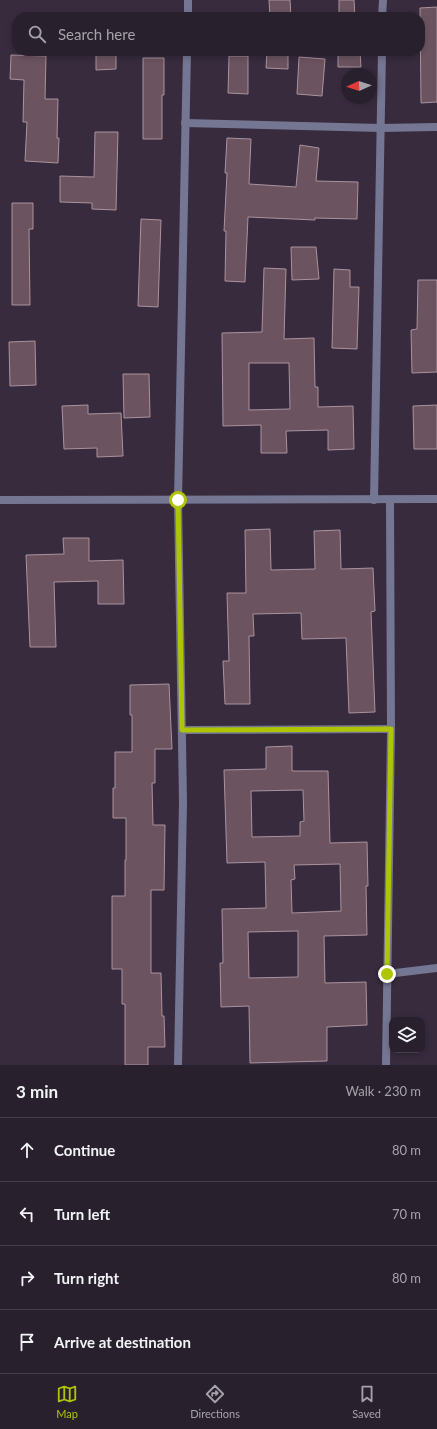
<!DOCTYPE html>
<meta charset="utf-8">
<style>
body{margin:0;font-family:Lato,sans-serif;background:#352d3a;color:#f1f3f6}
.controls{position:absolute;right:12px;bottom:12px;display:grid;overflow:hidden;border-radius:8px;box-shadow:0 2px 6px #0003}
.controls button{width:36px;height:36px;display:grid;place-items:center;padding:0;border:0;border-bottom:1px solid #453e4a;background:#29202e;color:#f1f3f6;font:20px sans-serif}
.compass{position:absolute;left:341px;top:68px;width:36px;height:36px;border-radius:50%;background:#29202e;box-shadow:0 2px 6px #0003;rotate:267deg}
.stop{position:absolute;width:12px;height:12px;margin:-9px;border:3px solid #afc504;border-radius:50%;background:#fff}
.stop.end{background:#afc504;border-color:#fff;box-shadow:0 1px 4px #0008}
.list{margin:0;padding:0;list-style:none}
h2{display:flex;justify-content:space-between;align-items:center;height:52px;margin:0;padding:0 16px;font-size:17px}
h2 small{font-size:13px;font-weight:400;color:#a5a3aa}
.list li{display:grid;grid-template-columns:26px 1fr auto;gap:12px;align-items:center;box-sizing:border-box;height:64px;padding:0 16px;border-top:1px solid #453e4a}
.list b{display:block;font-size:15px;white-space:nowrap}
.list em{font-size:13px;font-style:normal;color:#a5a3aa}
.icon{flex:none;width:22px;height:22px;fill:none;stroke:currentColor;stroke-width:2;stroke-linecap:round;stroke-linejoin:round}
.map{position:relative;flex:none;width:437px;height:1065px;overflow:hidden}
.search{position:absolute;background:#29202e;box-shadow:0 2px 6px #0003;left:12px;right:12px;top:12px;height:44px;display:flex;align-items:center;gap:10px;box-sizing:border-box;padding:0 14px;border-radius:16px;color:#a5a3aa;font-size:15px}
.sheet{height:308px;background:#29202e}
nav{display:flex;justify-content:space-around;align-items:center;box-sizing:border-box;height:56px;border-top:1px solid #453e4a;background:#29202e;font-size:11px;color:#a5a3aa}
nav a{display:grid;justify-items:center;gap:2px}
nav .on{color:#afc504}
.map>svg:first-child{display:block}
.building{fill:#6b5460;stroke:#ab929f;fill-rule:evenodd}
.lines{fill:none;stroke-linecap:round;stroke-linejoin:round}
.minor{stroke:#747692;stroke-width:8}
.route{stroke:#afc504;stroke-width:5}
</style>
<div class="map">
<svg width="437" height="1065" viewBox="0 0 437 1065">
<rect width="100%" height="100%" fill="#372b3d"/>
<!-- building -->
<g class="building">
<polygon points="269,0 290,0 291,17 270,17"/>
<polygon points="339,0 354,0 355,17 339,17"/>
<polygon points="437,7 437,102 421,103 420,8"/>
<polygon points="96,51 116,51 116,69 96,70"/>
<polygon points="267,51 288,51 288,69 266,68"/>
<polygon points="338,51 360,51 361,67 338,67"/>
<polygon points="11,55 46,56 45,99 58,99 57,138 59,138 58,163 25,161 27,122 23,122 24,80 10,79"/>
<polygon points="229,56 248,56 248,94 228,93"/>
<polygon points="299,57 325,59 322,96 297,94"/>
<polygon points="143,58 164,58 164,95 162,95 162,139 143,139"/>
<polygon points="95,132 118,132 116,210 92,209 92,203 60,202 60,176 94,177"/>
<polygon points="227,138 251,139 249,184 296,187 300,145 319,148 316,181 358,182 357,219 315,218 315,220 248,217 245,282 225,281 226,231 224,231 227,173 225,173"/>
<polygon points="12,203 33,203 33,229 29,229 30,305 12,305"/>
<polygon points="141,219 161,220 158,307 138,306"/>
<polygon points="291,247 316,247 319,279 292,280"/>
<path d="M 264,268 L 286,269 L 284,339 L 314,338 L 315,387 L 318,387 L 318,407 L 353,406 L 354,449 L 328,450 L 328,430 L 286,431 L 287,453 L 261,453 L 261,425 L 223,426 L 222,333 L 262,332 ZM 249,363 L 289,363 L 290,409 L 249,410 Z"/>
<polygon points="334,269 350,270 350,287 359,287 357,349 332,348"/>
<polygon points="418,280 437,280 437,372 412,373 411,330 417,329"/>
<polygon points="35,341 36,385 10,386 9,342"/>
<polygon points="123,374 149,374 150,417 124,418"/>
<polygon points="88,405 88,414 121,413 123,456 97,457 97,448 64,449 62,406"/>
<polygon points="437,405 437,449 414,449 413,406"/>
<polygon points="270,529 271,570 315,569 314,531 340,530 341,569 373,568 375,611 371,612 375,712 349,713 346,638 302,639 301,613 253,614 254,636 249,636 250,704 225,704 223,661 229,661 227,593 246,593 245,530"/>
<polygon points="63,538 89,538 89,561 123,560 124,604 98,604 98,581 54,582 56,647 30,647 26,555 64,554"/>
<polygon points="169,684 172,749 155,749 155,783 152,783 153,825 165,825 164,890 151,890 151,973 161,973 162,1016 164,1016 165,1047 148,1047 148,1065 125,1065 125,1004 122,1004 122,969 112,969 112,896 125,896 125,860 126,860 126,818 113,818 113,788 115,788 115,752 132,752 132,715 130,715 130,685"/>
<path d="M 292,746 L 292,771 L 328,771 L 330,843 L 367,842 L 368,886 L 366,886 L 367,935 L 324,936 L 325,983 L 366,982 L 367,1025 L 327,1027 L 327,1061 L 250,1063 L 249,1006 L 221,1007 L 220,963 L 223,963 L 222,909 L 266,908 L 265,862 L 227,863 L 224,770 L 266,769 L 266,747 ZM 303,790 L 304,821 L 300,822 L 300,836 L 252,837 L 251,791 ZM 340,864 L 341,911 L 292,913 L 291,880 L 295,879 L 294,865 ZM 298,931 L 298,977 L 249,978 L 248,932 Z"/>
</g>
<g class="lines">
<!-- minor -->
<g class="minor">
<polyline points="188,0 188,17"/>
<polyline points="382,17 383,0"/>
<polyline points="185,123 380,128 437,127"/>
<polyline points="0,500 437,499"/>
<polyline points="374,500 382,51"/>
<polyline points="182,730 391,729"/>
<polyline points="387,974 437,968"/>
<polyline points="178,1065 183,802 178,500 187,51"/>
<polyline points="386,1065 391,729 390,500"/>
</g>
</g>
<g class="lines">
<!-- route -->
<polyline class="route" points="178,500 182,730 391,729 387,974"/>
</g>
</svg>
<div class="controls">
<button><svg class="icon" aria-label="layers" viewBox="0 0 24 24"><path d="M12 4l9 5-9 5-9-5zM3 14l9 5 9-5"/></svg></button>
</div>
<svg class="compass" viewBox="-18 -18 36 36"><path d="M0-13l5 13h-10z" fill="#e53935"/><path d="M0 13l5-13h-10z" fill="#a5a3aa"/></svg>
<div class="stop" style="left:178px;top:500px"></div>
<div class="stop end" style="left:387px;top:974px"></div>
<div class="search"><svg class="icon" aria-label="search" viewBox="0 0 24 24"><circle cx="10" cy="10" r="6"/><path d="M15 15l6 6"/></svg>Search here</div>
</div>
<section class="sheet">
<h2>3 min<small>Walk · 230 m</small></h2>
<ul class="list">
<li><svg class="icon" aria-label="ahead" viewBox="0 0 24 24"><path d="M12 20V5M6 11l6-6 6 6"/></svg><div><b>Continue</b></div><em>80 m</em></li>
<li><svg class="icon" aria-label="left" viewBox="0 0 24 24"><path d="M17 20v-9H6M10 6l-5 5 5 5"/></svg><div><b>Turn left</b></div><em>70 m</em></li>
<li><svg class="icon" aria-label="right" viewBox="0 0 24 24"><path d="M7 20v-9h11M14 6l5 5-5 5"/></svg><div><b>Turn right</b></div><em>80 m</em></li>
<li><svg class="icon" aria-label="arrive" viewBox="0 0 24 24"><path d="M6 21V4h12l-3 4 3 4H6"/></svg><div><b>Arrive at destination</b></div></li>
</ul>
</section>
<nav>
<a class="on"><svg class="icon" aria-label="map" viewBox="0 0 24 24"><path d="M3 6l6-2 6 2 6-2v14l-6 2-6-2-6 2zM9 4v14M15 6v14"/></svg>Map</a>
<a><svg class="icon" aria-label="directions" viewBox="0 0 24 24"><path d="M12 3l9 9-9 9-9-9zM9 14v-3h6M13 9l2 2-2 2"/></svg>Directions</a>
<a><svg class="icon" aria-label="saved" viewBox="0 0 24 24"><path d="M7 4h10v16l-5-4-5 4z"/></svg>Saved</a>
</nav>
